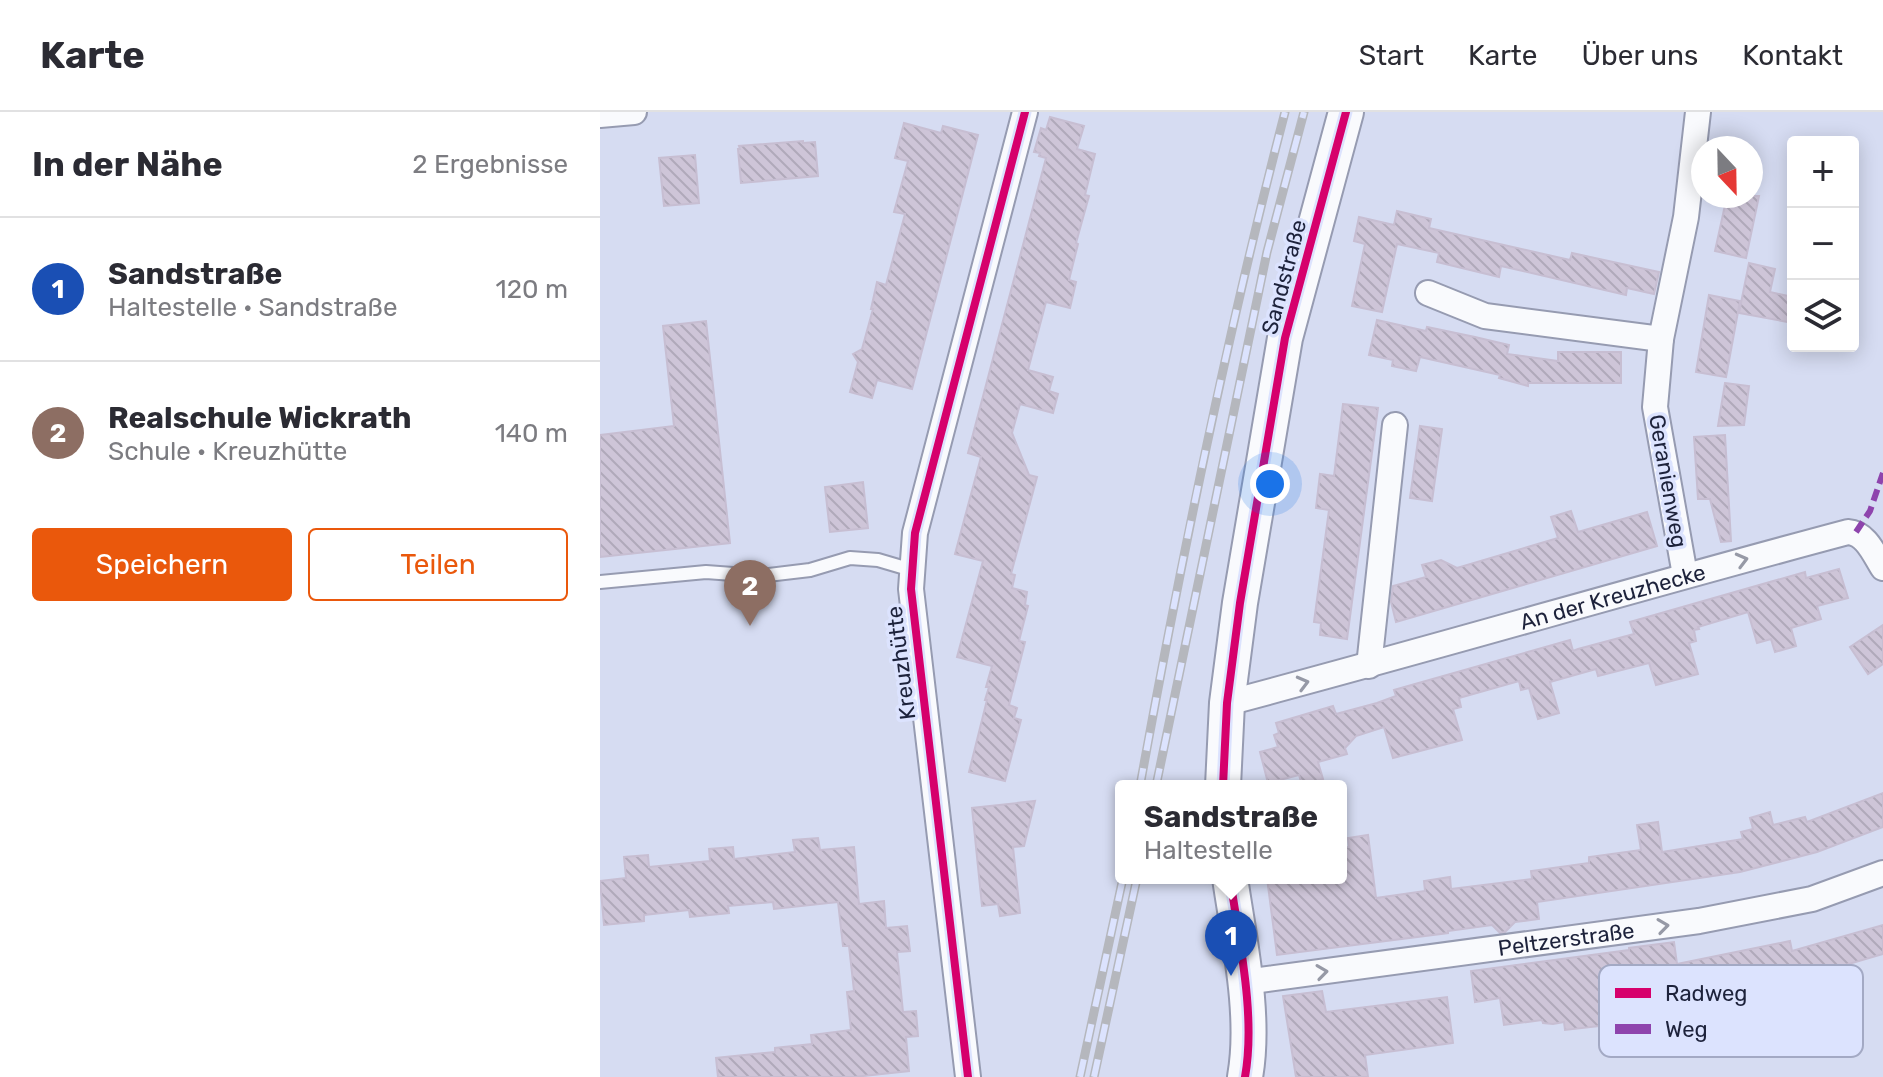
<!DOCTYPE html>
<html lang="de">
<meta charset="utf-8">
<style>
body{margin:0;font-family:Rubik,sans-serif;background:#f7f7f7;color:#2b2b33}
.controls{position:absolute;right:24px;top:24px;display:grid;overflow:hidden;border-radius:8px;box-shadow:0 4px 20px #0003}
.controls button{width:72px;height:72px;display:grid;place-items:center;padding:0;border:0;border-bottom:2px solid #e1e1e2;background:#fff;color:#2b2b33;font:40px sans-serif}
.compass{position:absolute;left:1091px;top:24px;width:72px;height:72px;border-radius:50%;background:#fff;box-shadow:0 4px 20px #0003;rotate:158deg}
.you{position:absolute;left:670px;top:372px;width:28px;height:28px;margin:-20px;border:6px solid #fff;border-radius:50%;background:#1a73e8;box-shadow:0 0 0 12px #1a73e833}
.badge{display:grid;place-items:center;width:52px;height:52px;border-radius:50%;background:#ea580c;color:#fff;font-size:26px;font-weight:700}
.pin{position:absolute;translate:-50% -66px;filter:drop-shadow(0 2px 4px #0008)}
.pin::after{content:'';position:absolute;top:42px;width:28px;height:24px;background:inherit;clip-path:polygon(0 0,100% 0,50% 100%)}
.popup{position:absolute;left:515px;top:668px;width:232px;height:104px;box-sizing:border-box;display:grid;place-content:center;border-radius:8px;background:#fff;filter:drop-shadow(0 2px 6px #0005);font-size:26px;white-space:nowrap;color:#7c7c81}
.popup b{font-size:30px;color:#2b2b33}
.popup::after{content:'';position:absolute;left:50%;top:100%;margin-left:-16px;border:16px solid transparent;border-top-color:#fff}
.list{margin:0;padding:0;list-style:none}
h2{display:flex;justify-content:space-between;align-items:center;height:104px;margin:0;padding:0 32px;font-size:34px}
h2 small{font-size:26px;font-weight:400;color:#7c7c81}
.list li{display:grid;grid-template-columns:52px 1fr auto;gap:24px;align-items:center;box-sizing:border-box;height:144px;padding:0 32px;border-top:2px solid #e1e1e2}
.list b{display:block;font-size:30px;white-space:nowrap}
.list p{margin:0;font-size:26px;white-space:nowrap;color:#7c7c81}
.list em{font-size:26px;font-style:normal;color:#7c7c81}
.actions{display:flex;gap:16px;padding:24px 32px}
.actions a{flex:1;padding:18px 0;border:2px solid #ea580c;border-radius:8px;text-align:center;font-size:28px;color:#ea580c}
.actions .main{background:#ea580c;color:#fff}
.icon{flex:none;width:44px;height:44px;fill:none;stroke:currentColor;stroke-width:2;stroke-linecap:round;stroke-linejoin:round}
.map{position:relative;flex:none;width:1283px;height:965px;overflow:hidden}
header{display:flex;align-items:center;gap:48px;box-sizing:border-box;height:112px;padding:0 40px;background:#fff;border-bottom:2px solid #e1e1e2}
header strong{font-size:38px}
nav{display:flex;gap:44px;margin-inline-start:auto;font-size:28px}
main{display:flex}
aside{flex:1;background:#fff}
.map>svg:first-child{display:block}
.building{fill:url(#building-back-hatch);stroke:#c7bed2;stroke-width:2}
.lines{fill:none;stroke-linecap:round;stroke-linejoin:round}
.lane-casing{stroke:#969bb1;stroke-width:16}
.street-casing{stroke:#969bb1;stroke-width:28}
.secondary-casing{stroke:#969bb1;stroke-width:38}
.lane{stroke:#f9fafd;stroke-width:12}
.street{stroke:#f9fafd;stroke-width:24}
.secondary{stroke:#f9fafd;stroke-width:34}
.rail-casing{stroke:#b5b7bd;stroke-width:9}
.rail{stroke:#dce3fe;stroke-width:6;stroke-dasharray:18;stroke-linecap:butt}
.quiet{stroke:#8e44ad;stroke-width:6;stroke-dasharray:12 6;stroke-linecap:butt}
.cycleway-casing{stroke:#dce3fe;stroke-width:13}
.cycleway{stroke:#d6006c;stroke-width:8}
.oneway{stroke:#9699a6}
.labels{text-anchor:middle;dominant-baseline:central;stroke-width:7;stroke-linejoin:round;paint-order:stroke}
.street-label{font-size:22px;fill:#1d223b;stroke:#dce3fe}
.key{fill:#dce3fe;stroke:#a3a9c4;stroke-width:2}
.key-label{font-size:22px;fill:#1d223b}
</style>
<header>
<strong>Karte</strong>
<nav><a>Start</a><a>Karte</a><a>Über uns</a><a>Kontakt</a></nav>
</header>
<main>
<aside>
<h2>In der Nähe<small>2 Ergebnisse</small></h2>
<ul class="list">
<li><span class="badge" style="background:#1a4fb4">1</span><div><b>Sandstraße</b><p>Haltestelle · Sandstraße</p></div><em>120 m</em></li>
<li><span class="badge" style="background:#8d6e63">2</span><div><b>Realschule Wickrath</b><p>Schule · Kreuzhütte</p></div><em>140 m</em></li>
</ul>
<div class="actions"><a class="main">Speichern</a><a>Teilen</a></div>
</aside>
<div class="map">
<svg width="1283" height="965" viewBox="0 0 1283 965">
<defs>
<pattern id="building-back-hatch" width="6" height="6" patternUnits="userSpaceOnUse" patternTransform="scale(2)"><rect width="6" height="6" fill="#cec5d8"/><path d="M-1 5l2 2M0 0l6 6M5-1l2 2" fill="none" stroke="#b0a9ba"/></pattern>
</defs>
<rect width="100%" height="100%" fill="#d6dcf2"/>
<!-- building -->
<g class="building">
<polygon points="450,5 484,14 477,37 495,42 485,83 489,84 476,131 478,132 469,168 476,170 470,196 446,190 428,258 453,265 449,279 458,282 453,301 420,292 412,321 429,363 437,365 411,462 415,463 412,476 427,480 425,493 428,494 419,529 425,530 409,593 417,596 414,606 421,608 405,669 369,660 387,588 385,588 389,575 386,575 392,554 357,545 383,449 355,442 381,345 368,341 446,46 439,44 440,41 434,40 441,16 446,18"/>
<polygon points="304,11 341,21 343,14 378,23 312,277 277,268 272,286 250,280 258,250 253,242 262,237 273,197 271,197 277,170 286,173 305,102 294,100 308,49 295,46"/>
<polygon points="203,29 203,31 215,30 218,64 141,71 138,37 140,37 139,34"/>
<polygon points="95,43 99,91 64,94 59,46"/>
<polygon points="1127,84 1159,84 1146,146 1115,139"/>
<polygon points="797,99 831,107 829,116 970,148 972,141 1059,160 1054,182 1027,176 1026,183 901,154 899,165 837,150 839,141 797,132 782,200 752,194 765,132 754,129 759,105 794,113"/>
<polygon points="1149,151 1175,157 1170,180 1193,185 1193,211 1139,201"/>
<polygon points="1109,183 1140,189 1126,265 1096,260"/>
<polygon points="777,208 826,219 827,215 875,225 909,233 907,242 958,249 958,240 1021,240 1021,271 928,271 928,274 899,266 900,263 820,245 816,259 792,254 793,248 769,243"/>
<polygon points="106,209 130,431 0,445 0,323 74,314 63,214"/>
<polygon points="1125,271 1149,274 1144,313 1118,314"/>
<polygon points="743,292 778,296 747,527 720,523 721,511 714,510 729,398 716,396 720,362 734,364"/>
<polygon points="820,314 842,317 832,389 810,386"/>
<polygon points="1125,323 1131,429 1121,430 1110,387 1098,387 1094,325"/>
<polygon points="263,370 268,416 230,420 225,375"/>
<polygon points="971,399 978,420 1047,400 1057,434 796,510 791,490 793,474 826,465 822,453 841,448 857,456 958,426 951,405"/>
<polygon points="1239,457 1248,486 1217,494 1221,507 1191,516 1196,534 1175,540 1171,527 1157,531 1148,500 1098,515 1099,517 1094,518 1096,529 1089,531 1098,562 1056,573 1049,551 998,564 996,557 950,570 959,601 938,607 929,576 921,578 919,569 859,586 861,595 853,597 862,628 793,646 784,615 756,624 745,636 747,642 718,650 723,667 702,673 699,663 668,671 660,640 678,635 674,623 679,621 676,611 733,594 736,602 777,591 796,584 794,578 970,528 973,539 978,537 1034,522 1030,510 1205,460 1206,466"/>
<polygon points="1283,513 1283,552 1268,562 1250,535"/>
<polygon points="1283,681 1283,715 1217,740 1140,760 937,790 939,807 915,810 905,820 900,821 892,813 848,819 848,821 677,843 667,766 741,766 741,736 749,735 748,726 768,723 776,786 825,779 824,769 850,765 851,777 932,767 931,759 989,751 989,745 1041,738 1037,713 1058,710 1062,740 1143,727 1141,720 1153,717 1150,706 1170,700 1173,713 1205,705 1207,710"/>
<polygon points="435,689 424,734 413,735 420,801 400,804 398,792 382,794 372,696"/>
<polygon points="218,726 220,738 254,735 259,792 284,789 286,816 307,814 310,839 297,840 303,900 316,899 318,924 306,925 309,959 254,965 118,965 116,946 175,940 175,936 212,932 211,923 251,918 247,880 254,879 249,834 243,834 238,790 174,797 173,790 128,794 129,801 90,805 89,798 44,803 44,809 4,813 0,769 26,766 24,745 48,743 49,755 110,749 109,737 133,735 134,747 195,740 193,728"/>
<polygon points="1283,813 1283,842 1211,863 1109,884 1112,899 1062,909 1061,907 965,918 964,910 953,912 943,911 942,908 904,913 900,886 875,890 871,859 1029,838 1029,836 1074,830 1077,852 1190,829 1192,839"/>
<polygon points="722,879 726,900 847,885 853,931 765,943 768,965 696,965 683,884"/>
</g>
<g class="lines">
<defs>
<polyline id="lane" points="0,470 106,460 160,464 210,458 250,446 278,448 312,458"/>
<g id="street">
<polyline points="0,3 34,0"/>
<polyline points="828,181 885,204 1061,227"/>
<polyline points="1085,463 1055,295 1061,227 1086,105 1098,0"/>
<polyline points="769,554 795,313"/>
<path id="s1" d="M 627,591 C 835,536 1041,475 1248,420 C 1266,421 1274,442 1283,456"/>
<path id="s2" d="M 645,870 L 1099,809 L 1212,787 L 1283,761"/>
<polyline points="368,965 311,477 315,421 425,0"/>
</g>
<g id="secondary">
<polyline points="623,674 627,591 640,491 685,226 746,0"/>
<path d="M 630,766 C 639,828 656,904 645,965"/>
</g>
</defs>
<!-- lane casing -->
<use href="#lane" class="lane-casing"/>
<!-- street casing -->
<use href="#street" class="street-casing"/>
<!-- secondary casing -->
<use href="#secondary" class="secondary-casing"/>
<!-- lane -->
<use href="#lane" class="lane"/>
<!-- street -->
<use href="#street" class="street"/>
<!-- secondary -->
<use href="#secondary" class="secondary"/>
<defs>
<g id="rail">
<path d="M 540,674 C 581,448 627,222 685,0"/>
<polyline points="556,674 667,140 704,0"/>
<polyline points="480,965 523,766"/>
<polyline points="494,965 537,766"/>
</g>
</defs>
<!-- rail casing -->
<use href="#rail" class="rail-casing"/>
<!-- rail -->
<use href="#rail" class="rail"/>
<!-- quiet -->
<polyline class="quiet" points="1256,420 1270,399 1283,361"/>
<defs>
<g id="cycleway">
<polyline points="623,674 627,591 640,491 685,226 746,0"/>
<path d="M 630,766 C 639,828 656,904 645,965"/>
<polyline points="368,965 311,477 315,421 425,0"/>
</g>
</defs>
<!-- cycleway casing -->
<use href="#cycleway" class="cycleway-casing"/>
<!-- cycleway -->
<use href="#cycleway" class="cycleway"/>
</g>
<!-- one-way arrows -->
<defs><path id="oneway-chevron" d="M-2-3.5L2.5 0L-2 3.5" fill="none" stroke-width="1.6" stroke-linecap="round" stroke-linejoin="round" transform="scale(2)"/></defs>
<g class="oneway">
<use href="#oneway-chevron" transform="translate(1142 448) rotate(-15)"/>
<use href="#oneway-chevron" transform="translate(703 571) rotate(-15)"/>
<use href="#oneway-chevron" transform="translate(1063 814) rotate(-8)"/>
<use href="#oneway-chevron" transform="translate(722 860) rotate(-8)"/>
</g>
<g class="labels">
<!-- street labels -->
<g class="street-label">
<text transform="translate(684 165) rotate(-75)">Sandstraße</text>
<text transform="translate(1068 369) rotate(80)">Geranienweg</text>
<text stroke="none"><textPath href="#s1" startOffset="400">An der Kreuzhecke</textPath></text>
<text transform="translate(301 551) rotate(-97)">Kreuzhütte</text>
<text stroke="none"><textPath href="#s2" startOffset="324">Peltzerstraße</textPath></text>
</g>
</g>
<!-- legend -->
<rect x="999" y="853" width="264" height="92" rx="12" class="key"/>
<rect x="1015" y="876" width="36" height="10" fill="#d6006c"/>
<rect x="1015" y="912" width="36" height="10" fill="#8e44ad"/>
<g class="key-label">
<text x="1065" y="889">Radweg</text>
<text x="1065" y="925">Weg</text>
</g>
</svg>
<div class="controls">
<button>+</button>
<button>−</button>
<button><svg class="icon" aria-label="layers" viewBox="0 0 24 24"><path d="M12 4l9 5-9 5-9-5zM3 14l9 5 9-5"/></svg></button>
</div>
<svg class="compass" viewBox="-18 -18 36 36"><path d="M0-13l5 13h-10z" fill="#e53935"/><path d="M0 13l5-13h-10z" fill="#7c7c81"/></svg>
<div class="you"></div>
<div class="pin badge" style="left:631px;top:864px;background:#1a4fb4">1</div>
<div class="popup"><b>Sandstraße</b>Haltestelle</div>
<div class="pin badge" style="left:150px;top:514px;background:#8d6e63">2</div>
</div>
</main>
